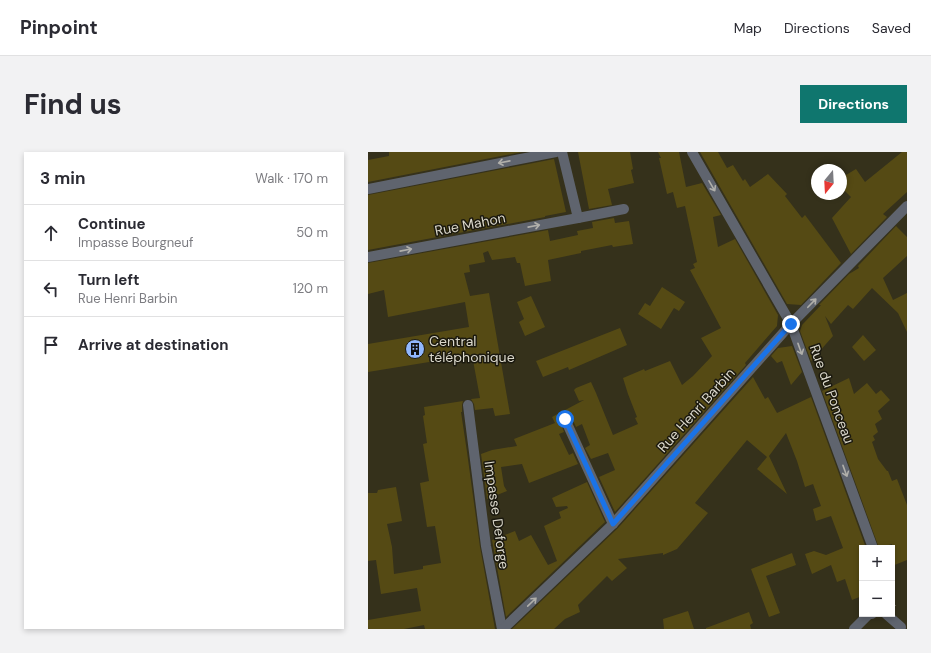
<!DOCTYPE html>
<meta charset="utf-8">
<style>
body{margin:0;font-family:"DM Sans",sans-serif;background:#f2f2f3;color:#2b2b33}
.controls{position:absolute;right:12px;bottom:12px;display:grid;overflow:hidden;border-radius:0px;box-shadow:0 2px 6px #0003}
.controls button{width:36px;height:36px;display:grid;place-items:center;padding:0;border:0;border-bottom:1px solid #e1e1e2;background:#fff;color:#2b2b33;font:20px sans-serif}
.compass{position:absolute;left:443px;top:12px;width:36px;height:36px;border-radius:50%;background:#fff;box-shadow:0 2px 6px #0003;rotate:198deg}
.stop{position:absolute;width:12px;height:12px;margin:-9px;border:3px solid #1a73e8;border-radius:50%;background:#fff}
.stop.end{background:#1a73e8;border-color:#fff;box-shadow:0 1px 4px #0008}
.list{margin:0;padding:0;list-style:none}
h2{display:flex;justify-content:space-between;align-items:center;height:52px;margin:0;padding:0 16px;font-size:17px}
h2 small{font-size:13px;font-weight:400;color:#7c7c81}
.list li{display:grid;grid-template-columns:26px 1fr auto;gap:12px;align-items:center;box-sizing:border-box;height:56px;padding:0 16px;border-top:1px solid #e1e1e2}
.list b{display:block;font-size:15px;white-space:nowrap}
.list p{margin:0;font-size:13px;white-space:nowrap;color:#7c7c81}
.list em{font-size:13px;font-style:normal;color:#7c7c81}
.icon{flex:none;width:22px;height:22px;fill:none;stroke:currentColor;stroke-width:2;stroke-linecap:round;stroke-linejoin:round}
.map{position:relative;flex:none;width:539px;height:477px;overflow:hidden;border-radius:0px}
header{display:flex;align-items:center;gap:24px;box-sizing:border-box;height:56px;padding:0 20px;background:#fff;border-bottom:1px solid #e1e1e2}
header strong{font-size:19px}
nav{display:flex;gap:22px;margin-inline-start:auto;font-size:14px}
.intro{display:flex;align-items:center;justify-content:space-between;box-sizing:border-box;height:96px;padding:0 24px}
h1{margin:0;font-size:28px}
.button{padding:10px 18px;border-radius:0px;background:#0f766e;color:#fff;font-size:14px;font-weight:700}
main{display:flex;gap:24px;padding:0 24px}
aside{flex:1;background:#fff;border-radius:0px;box-shadow:0 2px 6px #0003}
.map>svg:first-child{display:block}
.building{fill:#554a14}
.lines{fill:none;stroke-linecap:round;stroke-linejoin:round}
.path{stroke:#85816f;stroke-width:2.5;stroke-dasharray:1 3;stroke-linecap:butt}
.minor{stroke:#5f646e;stroke-width:10}
.oneway{stroke:#b0afaa}
.route{stroke:#1a73e8;stroke-width:5}
.labels{text-anchor:middle;dominant-baseline:central;stroke-width:3;stroke-linejoin:round;paint-order:stroke}
.street-label{font-size:14px;fill:#dbd8cb;stroke:#1b190f}
.poi-label{font-size:14px;fill:#dbd8cb;stroke:#1b190f;text-anchor:start}
</style>
<header>
<strong>Pinpoint</strong>
<nav><a>Map</a><a>Directions</a><a>Saved</a></nav>
</header>
<div class="intro"><h1>Find us</h1><a class="button">Directions</a></div>
<main>
<aside>
<h2>3 min<small>Walk · 170 m</small></h2>
<ul class="list">
<li><svg class="icon" aria-label="ahead" viewBox="0 0 24 24"><path d="M12 20V5M6 11l6-6 6 6"/></svg><div><b>Continue</b><p>Impasse Bourgneuf</p></div><em>50 m</em></li>
<li><svg class="icon" aria-label="left" viewBox="0 0 24 24"><path d="M17 20v-9H6M10 6l-5 5 5 5"/></svg><div><b>Turn left</b><p>Rue Henri Barbin</p></div><em>120 m</em></li>
<li><svg class="icon" aria-label="arrive" viewBox="0 0 24 24"><path d="M6 21V4h12l-3 4 3 4H6"/></svg><div><b>Arrive at destination</b></div></li>
</ul>
</aside>
<div class="map">
<svg width="539" height="477" viewBox="0 0 539 477">
<rect width="100%" height="100%" fill="#35311b"/>
<!-- building -->
<g class="building">
<polygon points="21,0 154,0 0,30 0,8 21,4"/>
<polygon points="210,0 262,0 265,17 263,18 266,31 240,37 244,53 221,57"/>
<polygon points="290,0 311,0 318,35 334,31 353,63 345,65 350,95 367,87 410,163 409,174 377,211 378,213 247,360 231,325 247,318 240,301 223,307 217,296 222,293 214,272 208,275 203,264 198,261 194,261 191,266 196,280 191,282 201,303 205,301 210,312 161,331 154,312 133,315 136,334 139,339 119,347 113,302 124,298 149,294 146,287 187,271 184,265 216,248 211,249 206,238 208,236 223,230 228,241 245,283 270,272 267,266 269,265 260,242 255,226 274,218 276,217 277,219 302,209 314,233 325,224 344,204 333,186 353,176 322,118 327,116 325,112 329,110 317,54 309,56 305,40 299,42 291,6 293,6"/>
<polygon points="332,0 350,0 359,16 365,13 375,29 377,27 382,35 400,22 419,42 417,44 434,66 437,63 473,111 433,153 419,152"/>
<polygon points="534,0 539,0 539,40 515,62 519,65 483,102 464,66 483,45 477,39 473,33 473,26 488,17 497,30"/>
<polygon points="186,7 198,60 177,64 177,65 0,98 0,43"/>
<polygon points="246,66 247,71 261,69 265,92 245,95 244,93 213,99 213,101 180,108 183,129 157,134 152,111 149,111 147,105 124,108 120,99 115,101 117,110 101,113 102,120 96,121 102,144 121,141 142,262 127,264 125,256 107,258 106,252 103,247 112,246 104,203 0,220 0,192 101,175 97,150 20,165 16,138 0,142 0,111 180,78 182,89 210,83 209,79 225,76 224,70"/>
<polygon points="528,74 539,85 539,104 515,126 525,148 539,141 539,180 530,161 504,136 485,157 480,153 463,172 457,164 465,184 443,209 432,179 434,173 453,153 451,153 481,122 491,116 490,114"/>
<polygon points="294,135 317,150 311,159 306,156 293,177 270,162 277,151 282,154"/>
<polygon points="163,144 177,175 157,184 151,170 156,167 149,150"/>
<polygon points="252,176 259,193 201,218 200,215 175,225 168,209"/>
<polygon points="495,183 508,198 496,209 484,195"/>
<polygon points="424,194 434,220 423,233 414,209 409,211 403,204 410,196"/>
<polygon points="385,225 397,247 400,245 409,261 443,245 498,396 494,396 494,444 484,448 477,427 469,430 463,413 444,422 437,402 446,399 458,403 475,396 463,364 448,369 445,357 453,354 445,332 437,335 429,309 418,281 401,304 419,342 389,317 399,305 379,288 327,351 340,361 309,397 295,403 295,401 250,407 259,416 244,429 239,424 210,453 212,460 197,467 186,477 144,477 250,376"/>
<polygon points="481,226 486,242 499,231 508,242 513,238 522,248 510,259 514,267 507,272 510,280 505,284 507,288 504,290 510,307 519,319 520,319 524,329 529,327 539,353 539,408 524,414 524,392 511,396 454,239"/>
<polygon points="95,249 94,253 94,260 93,260 99,300 112,395 127,477 57,477 56,473 36,477 0,477 0,468 53,459 49,436 13,442 8,408 0,409 0,341 9,341 10,338 28,335 34,369 19,372 24,395 26,422 55,417 55,414 73,411 67,374 59,375 52,331 61,329 55,292 59,291 55,264 57,263 56,255"/>
<polygon points="219,330 237,370 138,465 124,388 147,379 151,389 163,383 180,413 189,409 176,374 193,366 191,360 200,356 199,354 188,355 184,346"/>
<polygon points="424,401 428,413 398,424 412,461 401,465 383,417"/>
<polygon points="320,459 326,477 296,477 295,467"/>
<polygon points="381,460 385,471 382,473 383,477 338,477 338,476"/>
</g>
<g class="lines">
<!-- path -->
<polyline class="path" points="524,446 527,454"/>
<!-- minor -->
<g class="minor">
<polyline points="324,0 423,172 505,396"/>
<polyline points="0,37 188,0"/>
<polyline points="210,66 256,57"/>
<polyline points="0,105 210,66 194,0"/>
<polyline points="100,253 118,394 134,477"/>
<polyline points="197,267 245,372"/>
<polyline points="518,462 533,475"/>
<polyline points="135,477 245,372 423,172 539,54"/>
<polyline points="486,477 501,462 504,462"/>
</g>
</g>
<!-- one-way arrows -->
<defs><path id="oneway-shaft" d="M-6 0H5M1.5-3L5.5 0L1.5 3" fill="none" stroke-width="1.6" stroke-linecap="round" stroke-linejoin="round"/></defs>
<g class="oneway">
<use href="#oneway-shaft" transform="translate(136 10) rotate(169)"/>
<use href="#oneway-shaft" transform="translate(344 34) rotate(60)"/>
<use href="#oneway-shaft" transform="translate(166 74) rotate(-11)"/>
<use href="#oneway-shaft" transform="translate(38 98) rotate(-11)"/>
<use href="#oneway-shaft" transform="translate(444 151) rotate(-46)"/>
<use href="#oneway-shaft" transform="translate(432 197) rotate(70)"/>
<use href="#oneway-shaft" transform="translate(477 319) rotate(70)"/>
<use href="#oneway-shaft" transform="translate(164 450) rotate(-44)"/>
</g>
<g class="lines">
<!-- route -->
<polyline class="route" points="197,267 245,372 423,172"/>
</g>
<!-- icons -->
<defs>
<symbol id="building-disc" viewBox="-11 -11 22 22"><circle r="9.5" fill="#91b8fd" stroke="#1b190f"/><path d="M-4-6H4V6H1V3H-1V6H-4ZM-2.5-4.3h1.7v1.8h-1.7ZM.8-4.3h1.7v1.8H.8ZM-2.5-1h1.7V.8h-1.7ZM.8-1h1.7V.8H.8Z" fill="#111"/></symbol>
</defs>
<g fill-rule="evenodd">
<use href="#building-disc" x="36" y="186" width="22" height="22"/>
</g>
<g class="labels">
<!-- street labels -->
<g class="street-label">
<text transform="translate(102 72) rotate(-11)">Rue Mahon</text>
<text transform="translate(464 242) rotate(70)">Rue du Ponceau</text>
<text transform="translate(328 258) rotate(-48)">Rue Henri Barbin</text>
<text transform="translate(129 363) rotate(82)">Impasse Deforge</text>
</g>
<!-- poi labels -->
<g class="poi-label">
<text x="61" y="189">Central<tspan x="61" dy="16">téléphonique</tspan></text>
</g>
</g>
</svg>
<div class="controls">
<button>+</button>
<button>−</button>
</div>
<svg class="compass" viewBox="-18 -18 36 36"><path d="M0-13l5 13h-10z" fill="#e53935"/><path d="M0 13l5-13h-10z" fill="#7c7c81"/></svg>
<div class="stop" style="left:197px;top:267px"></div>
<div class="stop end" style="left:423px;top:172px"></div>
</div>
</main>
